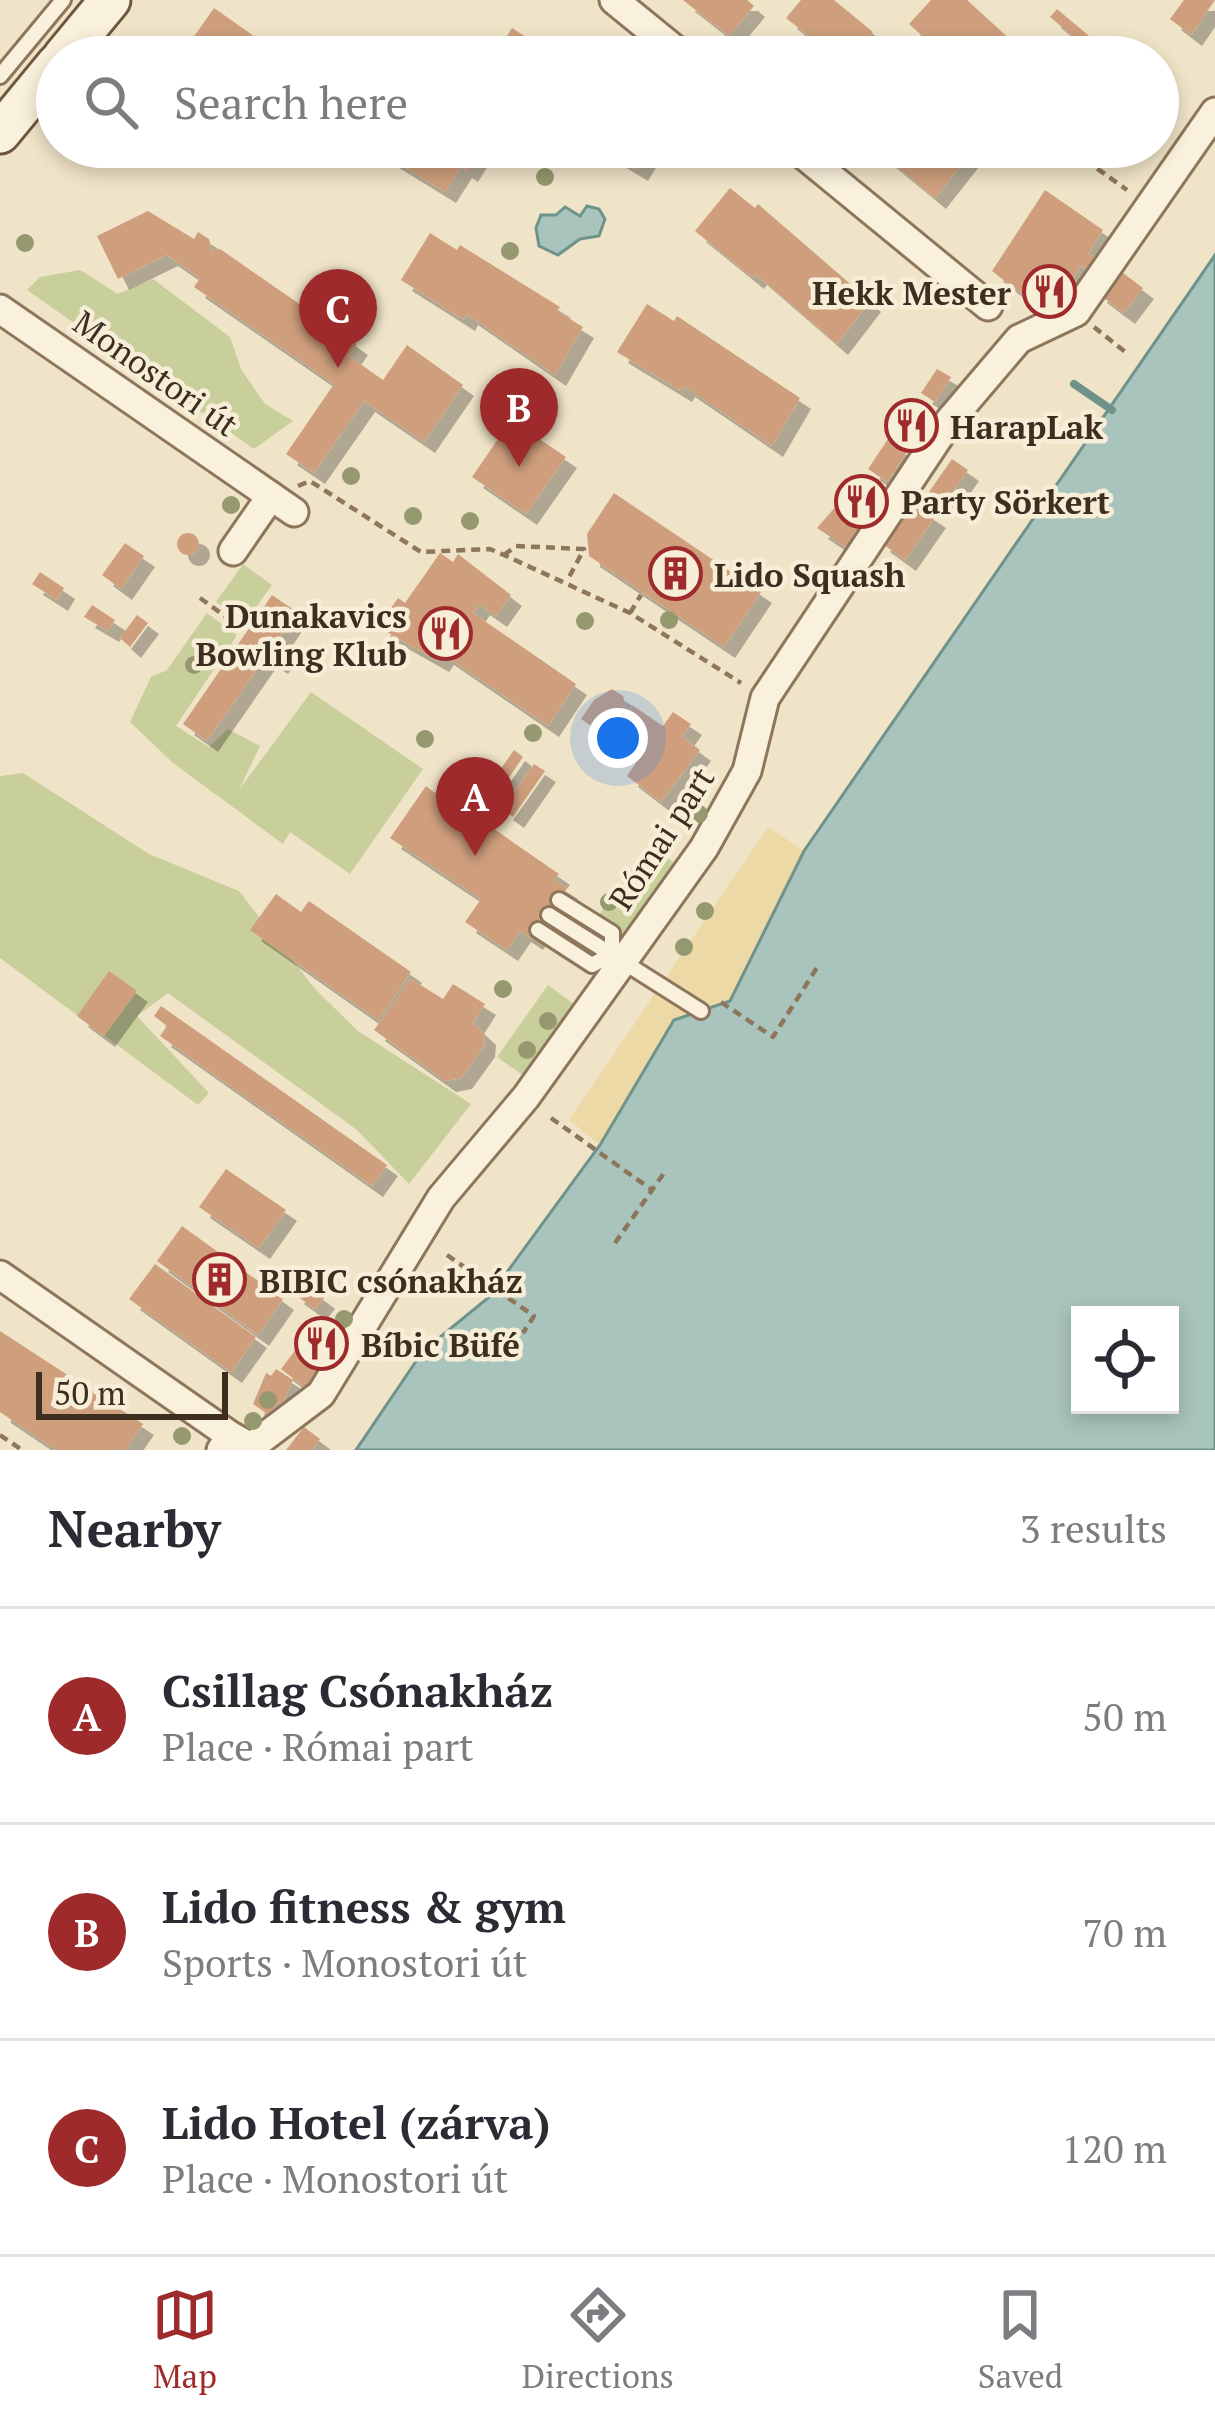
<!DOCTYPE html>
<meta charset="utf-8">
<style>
body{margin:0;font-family:"PT Serif",serif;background:#f7f7f7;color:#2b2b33}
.controls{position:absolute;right:36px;bottom:36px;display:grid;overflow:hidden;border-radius:0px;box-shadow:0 6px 18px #0003}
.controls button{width:108px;height:108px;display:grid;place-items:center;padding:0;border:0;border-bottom:3px solid #e1e1e2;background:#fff;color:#2b2b33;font:60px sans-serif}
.scale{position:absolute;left:36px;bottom:30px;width:192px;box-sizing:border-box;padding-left:12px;border:6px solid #3d2e20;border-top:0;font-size:33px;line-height:42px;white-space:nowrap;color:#3d2e20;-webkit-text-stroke:9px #f7eed8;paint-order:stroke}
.you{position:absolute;left:618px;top:738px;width:42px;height:42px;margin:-30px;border:9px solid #fff;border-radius:50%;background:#1a73e8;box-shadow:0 0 0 18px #1a73e833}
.badge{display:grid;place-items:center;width:78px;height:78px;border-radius:50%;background:#9e2a2b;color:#fff;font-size:39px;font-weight:700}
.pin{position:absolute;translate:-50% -99px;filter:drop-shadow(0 3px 6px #0008)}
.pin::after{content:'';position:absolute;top:63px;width:42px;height:36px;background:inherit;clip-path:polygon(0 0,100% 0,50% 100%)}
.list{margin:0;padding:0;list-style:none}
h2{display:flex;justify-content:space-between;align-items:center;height:156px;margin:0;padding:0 48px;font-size:51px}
h2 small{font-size:39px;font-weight:400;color:#7c7c81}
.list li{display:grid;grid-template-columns:78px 1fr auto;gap:36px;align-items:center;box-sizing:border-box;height:216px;padding:0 48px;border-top:3px solid #e1e1e2}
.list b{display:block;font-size:45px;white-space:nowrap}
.list p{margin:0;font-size:39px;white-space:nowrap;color:#7c7c81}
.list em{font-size:39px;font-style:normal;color:#7c7c81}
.icon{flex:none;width:66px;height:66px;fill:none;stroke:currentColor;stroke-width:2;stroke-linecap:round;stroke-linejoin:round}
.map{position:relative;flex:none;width:1215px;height:1450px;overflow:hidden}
.search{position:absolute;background:#fff;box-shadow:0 6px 18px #0003;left:36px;right:36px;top:36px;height:132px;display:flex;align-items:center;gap:30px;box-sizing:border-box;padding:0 42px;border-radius:66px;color:#7c7c81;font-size:45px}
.sheet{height:804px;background:#fff}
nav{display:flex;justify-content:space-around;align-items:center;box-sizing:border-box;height:168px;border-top:3px solid #e1e1e2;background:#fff;font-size:33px;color:#7c7c81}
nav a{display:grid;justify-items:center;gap:6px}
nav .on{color:#9e2a2b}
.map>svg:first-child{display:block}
.green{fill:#c9cf9b}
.sand{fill:#ecd9a5}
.water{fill:#a9c4bc;stroke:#6f938a;stroke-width:3;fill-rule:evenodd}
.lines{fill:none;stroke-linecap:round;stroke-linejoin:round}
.stream{stroke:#6f938a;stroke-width:8}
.building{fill:#cf9f7d;filter:url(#shadow)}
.lane-casing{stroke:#8d765c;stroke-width:20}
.street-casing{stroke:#8d765c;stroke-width:33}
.secondary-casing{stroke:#6f573f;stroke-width:45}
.path{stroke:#8d765c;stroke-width:4.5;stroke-dasharray:9 6;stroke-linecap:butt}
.lane{stroke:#faf1dc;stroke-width:14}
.street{stroke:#faf1dc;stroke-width:27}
.secondary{stroke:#faf1dc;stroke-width:39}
.tree{fill:#96986f}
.labels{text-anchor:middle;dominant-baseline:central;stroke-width:9;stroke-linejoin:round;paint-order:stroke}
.poi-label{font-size:33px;font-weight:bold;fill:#3d2e20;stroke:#f7eed8;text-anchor:start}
.street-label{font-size:33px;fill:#3d2e20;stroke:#f7eed8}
</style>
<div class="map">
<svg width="1215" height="1450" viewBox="0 0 1215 1450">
<defs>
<filter id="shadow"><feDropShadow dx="11" dy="11" stdDeviation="0" flood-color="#0004"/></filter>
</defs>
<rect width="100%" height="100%" fill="#f0e4c8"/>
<!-- green -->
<g class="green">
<polygon points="80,270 118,294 153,279 230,337 241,369 265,404 293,421 254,449 27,290 40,277"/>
<polygon points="243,564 272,585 245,623 216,602"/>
<polygon points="207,613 237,635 176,726 209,747 228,729 260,746 239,790 311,692 423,769 350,874 290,832 283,844 173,763 130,722 151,677 167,670"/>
<polygon points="23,773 149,854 239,891 315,989 358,1031 471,1104 409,1184 357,1130 168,993 137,1016 209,1093 198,1105 0,958 0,776"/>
<polygon points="649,845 676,864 625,936 598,916"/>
<polygon points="548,985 575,1005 524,1076 497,1057"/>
</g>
<!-- sand -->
<polygon class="sand" points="768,827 804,851 730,1001 600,1145 569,1120"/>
<!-- water -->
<g class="water">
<polygon points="587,206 599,209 605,219 599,236 580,239 558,255 539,246 536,228 541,215 556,215 565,207 580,216"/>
<path d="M 1215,255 L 1215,1450 L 356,1450 L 423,1351 L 488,1298 L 600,1145 L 674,1020 L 730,1001 L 804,851 ZM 1080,1315 L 1170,1315 L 1170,1405 L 1080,1405 Z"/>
</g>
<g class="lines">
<!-- stream -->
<polyline class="stream" points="1074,384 1112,410"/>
</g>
<!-- building -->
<g class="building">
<polygon points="683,0 747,0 754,6 729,36"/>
<polygon points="801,0 834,0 873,32 853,57 835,57 786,18"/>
<polygon points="931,0 967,0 1023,51 1017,57 946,57 909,24"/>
<polygon points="1184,0 1215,0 1191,35 1170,19"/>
<polygon points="214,8 284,57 220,57 193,38"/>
<polygon points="1057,9 1101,46 1094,54 1050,17"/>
<polygon points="512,28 539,45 542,40 569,57 494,57"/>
<polygon points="372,147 482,147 467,171 461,167 445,192"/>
<polygon points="599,147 651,147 637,170"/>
<polygon points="873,147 975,147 935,198"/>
<polygon points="730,188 755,208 758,204 870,301 837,344 756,274 753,278 695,231"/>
<polygon points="1045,190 1103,230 1088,254 1095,257 1086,269 1081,265 1068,289 1060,291 1071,299 1062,310 1046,313 992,271"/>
<polygon points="148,211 194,239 198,232 209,239 212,251 220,249 357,344 349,356 383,380 407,345 463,385 424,442 364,401 314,473 286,454 334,384 194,287 200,278 167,255 118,279 97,236"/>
<polygon points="430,233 457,250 460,245 560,307 557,311 583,327 555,375 467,314 464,320 401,280"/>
<polygon points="1115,267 1143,288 1124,313 1096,292"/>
<polygon points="647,304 674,321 677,316 800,398 772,446 684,386 681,391 617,352"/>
<polygon points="937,369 951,377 935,402 921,393"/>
<polygon points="909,406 929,420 912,446 891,432"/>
<polygon points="511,420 566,457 526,514 472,477"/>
<polygon points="888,439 907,452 887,482 868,469"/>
<polygon points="952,459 968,470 945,503 929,492"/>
<polygon points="863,475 882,488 847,548 817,528"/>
<polygon points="614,493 761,592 724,647 589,556 587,534"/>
<polygon points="908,499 935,517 905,560 879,541"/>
<circle cx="188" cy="544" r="11"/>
<polygon points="125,543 144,556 121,589 102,575"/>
<polygon points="440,553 453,562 458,554 511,595 496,616 479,604 473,613 576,684 548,726 443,654 438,661 378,627 398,598 405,603"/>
<polygon points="40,572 64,588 57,600 32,584"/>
<polygon points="272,595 297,612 275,644 286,652 277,663 266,656 207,741 183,724"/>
<polygon points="92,605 115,620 108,631 84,617"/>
<polygon points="137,615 148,623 130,647 120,638"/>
<polygon points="612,689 623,696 627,712 632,705 663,726 673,712 691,724 682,737 700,750 661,802 627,776 639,758 581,719 594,700"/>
<polygon points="514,750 523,757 492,802 482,796"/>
<polygon points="534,764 545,771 513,817 502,809"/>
<polygon points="445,778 473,797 465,809 559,874 554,880 567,888 532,939 520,931 507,950 465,922 481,899 390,838 426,786 435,793"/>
<polygon points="276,894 301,912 309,901 411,972 378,1020 250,930"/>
<polygon points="109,971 137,991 104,1036 77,1016"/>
<polygon points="411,979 443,999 453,984 485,1004 473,1023 485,1034 484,1046 461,1078 445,1081 374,1030"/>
<polygon points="161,1006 387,1165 372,1186 160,1036 167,1026 154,1016"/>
<polygon points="226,1169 286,1210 259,1248 199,1207"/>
<polygon points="182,1226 283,1299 258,1335 157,1261"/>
<polygon points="155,1264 256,1337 231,1372 129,1299"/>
<polygon points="302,1281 324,1298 315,1309 293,1293"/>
<polygon points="317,1321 344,1341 330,1360 303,1340"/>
<polygon points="0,1331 143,1424 125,1450 56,1450 0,1412"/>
<polygon points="302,1341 328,1361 307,1389 281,1369"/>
<polygon points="276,1369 293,1380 282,1404 278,1402 269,1415 253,1404 266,1373 271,1376"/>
<polygon points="304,1427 320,1439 312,1450 286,1450"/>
</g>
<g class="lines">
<defs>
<g id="lane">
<polyline points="0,76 63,0"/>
<polyline points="549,915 701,1011"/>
<polyline points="538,930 592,965 612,954 612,933 559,900"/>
</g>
<g id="street">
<polyline points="614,0 684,57"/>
<polyline points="794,147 988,306"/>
<polyline points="0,309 294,512"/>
<polyline points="233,551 271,496"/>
<polyline points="0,1275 231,1436"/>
<polyline points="221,1450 231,1436 251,1447 321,1394 441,1198 526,1097 704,848 747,771 765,698 950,420 1019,339 1076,312 1215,112"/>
</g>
<g id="secondary">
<polyline points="63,57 110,0"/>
<polyline points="0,133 57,64"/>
</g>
</defs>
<!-- lane casing -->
<use href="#lane" class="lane-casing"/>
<!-- street casing -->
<use href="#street" class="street-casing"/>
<!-- secondary casing -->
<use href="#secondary" class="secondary-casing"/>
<!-- path -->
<g class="path">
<polyline points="1073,151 1127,190"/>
<polyline points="1094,327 1129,355"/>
<polyline points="298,486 310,481 421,552 490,549 504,555 630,613 741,683"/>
<polyline points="504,555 516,546 584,549 567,581"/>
<polyline points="200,598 247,632"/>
<polyline points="630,613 641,595"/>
<polyline points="721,1002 773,1037 818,966"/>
<polyline points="551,1118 652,1190"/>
<polyline points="615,1243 664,1173"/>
<polyline points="447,1255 534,1316 523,1333"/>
<polyline points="0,1435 22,1450"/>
</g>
<!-- lane -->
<use href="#lane" class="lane"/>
<!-- street -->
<use href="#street" class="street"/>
<!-- secondary -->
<use href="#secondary" class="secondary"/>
</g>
<!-- trees -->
<g class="tree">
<circle cx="545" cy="177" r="9"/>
<circle cx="25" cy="243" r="9"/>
<circle cx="510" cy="251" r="9"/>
<circle cx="351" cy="476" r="9"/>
<circle cx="231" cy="505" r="9"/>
<circle cx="413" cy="516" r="9"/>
<circle cx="470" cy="521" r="9"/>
<circle cx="669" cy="620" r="9"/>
<circle cx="585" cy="621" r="9"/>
<circle cx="194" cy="665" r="9"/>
<circle cx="533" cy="733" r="9"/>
<circle cx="425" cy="739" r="9"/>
<circle cx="476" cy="787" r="9"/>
<circle cx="699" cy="814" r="9"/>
<circle cx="609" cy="902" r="9"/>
<circle cx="705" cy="911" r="9"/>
<circle cx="684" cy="947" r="9"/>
<circle cx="503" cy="989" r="9"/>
<circle cx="548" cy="1021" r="9"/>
<circle cx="527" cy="1050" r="9"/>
<circle cx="344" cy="1319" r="9"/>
<circle cx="268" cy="1400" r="9"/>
<circle cx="253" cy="1421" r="9"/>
<circle cx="182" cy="1436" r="9"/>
</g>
<!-- icons -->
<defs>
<symbol id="restaurant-ring" viewBox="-11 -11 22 22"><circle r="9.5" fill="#f7eed8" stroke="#9e2a2b" stroke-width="1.5"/><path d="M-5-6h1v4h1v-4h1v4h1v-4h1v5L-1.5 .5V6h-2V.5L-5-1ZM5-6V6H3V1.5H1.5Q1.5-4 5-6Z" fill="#9e2a2b"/></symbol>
<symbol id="building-ring" viewBox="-11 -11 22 22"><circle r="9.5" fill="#f7eed8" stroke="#9e2a2b" stroke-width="1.5"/><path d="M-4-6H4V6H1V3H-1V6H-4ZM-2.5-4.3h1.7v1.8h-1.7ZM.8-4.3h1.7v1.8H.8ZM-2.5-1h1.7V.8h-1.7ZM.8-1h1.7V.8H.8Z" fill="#9e2a2b"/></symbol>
</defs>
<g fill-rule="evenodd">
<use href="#restaurant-ring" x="1020" y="262" width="59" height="59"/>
<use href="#restaurant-ring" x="882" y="396" width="59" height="59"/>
<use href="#restaurant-ring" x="832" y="472" width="59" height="59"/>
<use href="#building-ring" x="646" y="544" width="59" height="59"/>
<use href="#restaurant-ring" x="416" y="604" width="59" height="59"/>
<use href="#building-ring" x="190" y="1250" width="59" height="59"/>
<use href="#restaurant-ring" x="292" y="1314" width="59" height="59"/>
</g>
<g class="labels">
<!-- poi labels -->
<g class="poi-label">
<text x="1011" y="292" text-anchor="end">Hekk Mester</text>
<text x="950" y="426">HarapLak</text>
<text x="901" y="501">Party Sörkert</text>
<text x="714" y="574">Lido Squash</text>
<text x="407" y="615" text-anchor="end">Dunakavics<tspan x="407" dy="38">Bowling Klub</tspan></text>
<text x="259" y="1280">BIBIC csónakház</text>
<text x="361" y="1344">Bíbic Büfé</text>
</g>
<!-- street labels -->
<g class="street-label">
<text transform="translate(156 373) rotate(35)">Monostori út</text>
<text transform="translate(661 838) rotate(-57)">Római part</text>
</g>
</g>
</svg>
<div class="controls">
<button><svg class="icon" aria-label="locate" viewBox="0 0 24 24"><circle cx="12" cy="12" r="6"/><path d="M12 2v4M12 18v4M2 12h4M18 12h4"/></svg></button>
</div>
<div class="scale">50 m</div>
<div class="you"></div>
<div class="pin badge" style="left:475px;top:856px">A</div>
<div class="pin badge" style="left:519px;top:467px">B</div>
<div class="pin badge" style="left:338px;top:368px">C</div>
<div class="search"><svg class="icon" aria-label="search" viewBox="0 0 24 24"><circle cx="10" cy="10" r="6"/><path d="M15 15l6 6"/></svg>Search here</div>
</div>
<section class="sheet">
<h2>Nearby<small>3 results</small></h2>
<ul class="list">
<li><span class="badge">A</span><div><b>Csillag Csónakház</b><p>Place · Római part</p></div><em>50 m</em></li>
<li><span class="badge">B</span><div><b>Lido fitness &amp; gym</b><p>Sports · Monostori út</p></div><em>70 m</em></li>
<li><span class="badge">C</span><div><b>Lido Hotel (zárva)</b><p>Place · Monostori út</p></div><em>120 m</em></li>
</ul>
</section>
<nav>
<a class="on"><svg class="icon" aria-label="map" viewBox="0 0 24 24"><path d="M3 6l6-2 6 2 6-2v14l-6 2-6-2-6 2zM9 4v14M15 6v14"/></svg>Map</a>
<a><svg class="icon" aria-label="directions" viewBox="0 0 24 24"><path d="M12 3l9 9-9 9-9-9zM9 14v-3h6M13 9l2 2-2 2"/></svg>Directions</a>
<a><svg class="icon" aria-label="saved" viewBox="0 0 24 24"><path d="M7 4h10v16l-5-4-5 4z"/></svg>Saved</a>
</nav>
